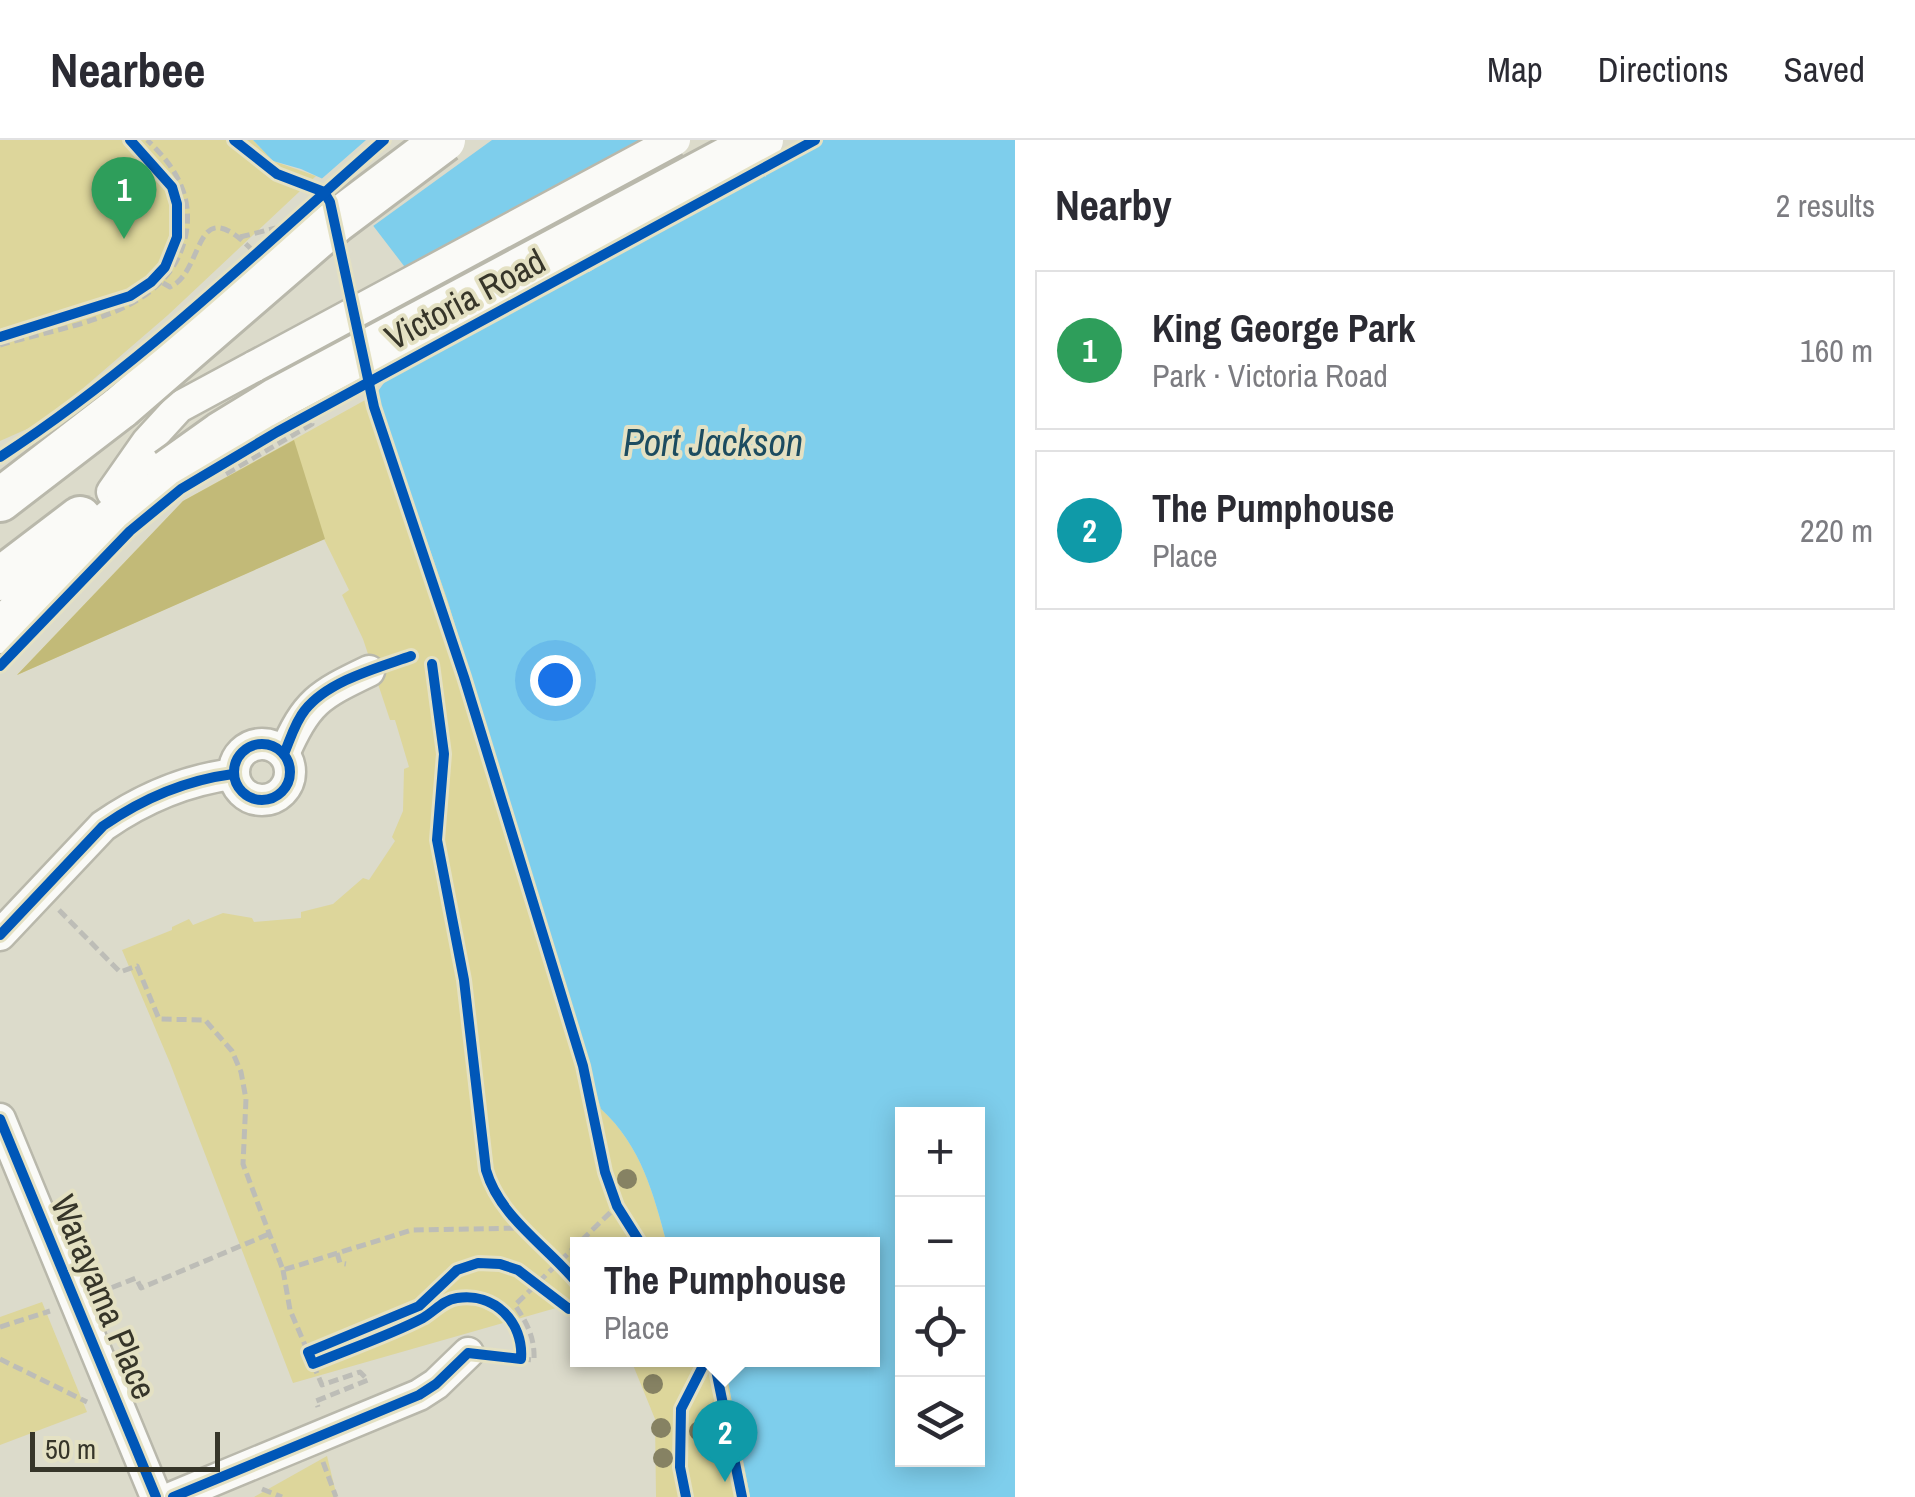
<!DOCTYPE html>
<meta charset="utf-8">
<style>
body{margin:0;font-family:"Archivo Narrow",sans-serif;background:#f2f2f3;color:#2b2b33}
.controls{position:absolute;right:30px;bottom:30px;display:grid;overflow:hidden;border-radius:0px;box-shadow:0 5px 25px #0003}
.controls button{width:90px;height:90px;display:grid;place-items:center;padding:0;border:0;border-bottom:2px solid #e1e1e2;background:#fff;color:#2b2b33;font:50px sans-serif}
.scale{position:absolute;left:30px;bottom:25px;width:190px;box-sizing:border-box;padding-left:10px;border:5px solid #363529;border-top:0;font-size:28px;line-height:35px;white-space:nowrap;color:#363529;-webkit-text-stroke:8px #e4e1c3;paint-order:stroke}
.you{position:absolute;left:555px;top:540px;width:35px;height:35px;margin:-25px;border:8px solid #fff;border-radius:50%;background:#1a73e8;box-shadow:0 0 0 15px #1a73e833}
.badge{display:grid;place-items:center;width:65px;height:65px;border-radius:50%;background:#ea580c;color:#fff;font-size:32px;font-weight:700}
.pin{position:absolute;translate:-50% -82px;filter:drop-shadow(0 2px 5px #0008)}
.pin::after{content:'';position:absolute;top:52px;width:35px;height:30px;background:inherit;clip-path:polygon(0 0,100% 0,50% 100%)}
.popup{position:absolute;left:570px;top:1097px;width:310px;height:130px;box-sizing:border-box;display:grid;place-content:center;border-radius:0px;background:#fff;filter:drop-shadow(0 2px 8px #0005);font-size:32px;white-space:nowrap;color:#7c7c81}
.popup b{font-size:38px;color:#2b2b33}
.popup::after{content:'';position:absolute;left:50%;top:100%;margin-left:-20px;border:20px solid transparent;border-top-color:#fff}
.list{margin:0;padding:0;list-style:none}
h2{display:flex;justify-content:space-between;align-items:center;height:130px;margin:0;padding:0 40px;font-size:42px}
h2 small{font-size:32px;font-weight:400;color:#7c7c81}
.list li{display:grid;grid-template-columns:65px 1fr auto;gap:30px;align-items:center;box-sizing:border-box;height:160px;margin:0 20px 20px;padding:0 20px;border:2px solid #e1e1e2;border-radius:0px}
.list b{display:block;font-size:38px;white-space:nowrap}
.list p{margin:0;font-size:32px;white-space:nowrap;color:#7c7c81}
.list em{font-size:32px;font-style:normal;color:#7c7c81}
.icon{flex:none;width:55px;height:55px;fill:none;stroke:currentColor;stroke-width:2;stroke-linecap:round;stroke-linejoin:round}
.map{position:relative;flex:none;width:1015px;height:1357px;overflow:hidden}
header{display:flex;align-items:center;gap:60px;box-sizing:border-box;height:140px;padding:0 50px;background:#fff;border-bottom:2px solid #e1e1e2}
header strong{font-size:48px}
nav{display:flex;gap:55px;margin-inline-start:auto;font-size:35px}
main{display:flex}
aside{flex:1;background:#fff}
.map>svg:first-child{display:block}
.green{fill:#ddd69b}
.forest{fill:#c2ba78}
.water{fill:#7eceec;fill-rule:evenodd}
.pier{fill:#dcdbcb}
.lines{fill:none;stroke-linecap:round;stroke-linejoin:round}
.minor-casing{stroke:#b9b8ab;stroke-width:35}
.highway-casing{stroke:#b9b8ab;stroke-width:48}
.path{stroke:#bdbdb7;stroke-width:5;stroke-dasharray:10 5;stroke-linecap:butt}
.minor{stroke:#fafaf7;stroke-width:30}
.highway{stroke:#fafaf7;stroke-width:42}
.minor-bridge-casing{stroke:#b9b8ab;stroke-width:35;stroke-linecap:butt}
.highway-bridge-casing{stroke:#b9b8ab;stroke-width:48;stroke-linecap:butt}
.minor-bridge{stroke:#fafaf7;stroke-width:30}
.highway-bridge{stroke:#fafaf7;stroke-width:42}
.cycleway-casing{stroke:#e4e1c3;stroke-width:16}
.cycleway{stroke:#0057b8;stroke-width:10}
.tree{fill:#868263}
.labels{text-anchor:middle;dominant-baseline:central;stroke-width:8;stroke-linejoin:round;paint-order:stroke}
.street-label{font-size:35px;fill:#363529;stroke:#e4e1c3}
.water-label{font-size:38px;font-style:italic;fill:#1c4c60;stroke:#e4e1c3}
</style>
<header>
<strong>Nearbee</strong>
<nav><a>Map</a><a>Directions</a><a>Saved</a></nav>
</header>
<main>
<div class="map">
<svg width="1015" height="1357" viewBox="0 0 1015 1357">
<rect width="100%" height="100%" fill="#dcdbcb"/>
<!-- green -->
<g class="green">
<polygon points="0,0 253,0 273,21 316,36 168,175 59,269 36,285 0,301"/>
<path d="M 376,254 L 448,462 L 601,969 C 642,1007 653,1053 667,1104 L 578,1104 L 577,1162 L 293,1243 L 170,923 L 122,810 L 172,790 L 172,787 L 189,779 L 193,785 L 223,773 L 252,778 L 254,782 L 301,778 L 301,772 L 333,764 L 363,738 L 369,740 L 395,701 L 392,697 L 403,671 L 404,629 L 409,627 L 395,580 L 390,580 L 363,499 L 342,455 L 349,450 L 324,399 L 17,535 L 183,361 Z"/>
<polygon points="42,1162 87,1272 0,1305 0,1177"/>
<polygon points="631,1220 724,1220 750,1357 656,1357 655,1279"/>
<polygon points="327,1316 337,1357 254,1357"/>
</g>
<!-- forest -->
<polygon class="forest" points="294,300 325,399 17,535 183,361"/>
<!-- water -->
<path class="water" d="M 253,0 L 1015,0 L 1015,1357 L 750,1357 L 724,1220 L 872,1220 L 872,1104 L 667,1104 C 653,1053 642,1007 601,969 L 448,462 L 376,254 L 437,169 L 345,49 L 301,29 L 273,21 ZM 902,974 L 978,974 L 978,1320 L 902,1320 Z"/>
<!-- pier -->
<g class="pier">
<polygon points="366,0 492,0 369,89 341,53 318,42"/>
<polygon points="664,0 817,0 765,28 766,37 759,31 590,122 594,129 589,132 584,125 420,218 421,221 414,222 379,241 431,170 406,138"/>
</g>
<g class="lines">
<defs>
<g id="minor">
<polyline points="112,352 147,302 179,267 255,226"/>
<circle cx="262" cy="632" r="28"/>
<path d="M 284,614 C 306,562 319,555 369,531"/>
<path d="M 0,795 L 103,686 C 142,659 187,640 233,634"/>
<polyline points="0,979 156,1357"/>
<polyline points="173,1357 419,1255 436,1244 468,1213"/>
</g>
<g id="highway">
<polyline points="0,360 121,267"/>
<polyline points="0,439 80,378"/>
<polyline points="0,492 75,413 168,331"/>
</g>
</defs>
<!-- minor casing -->
<use href="#minor" class="minor-casing"/>
<!-- highway casing -->
<use href="#highway" class="highway-casing"/>
<!-- path -->
<g class="path">
<polyline points="240,97 276,88"/>
<path d="M 163,143 L 170,147 C 206,131 192,48 253,111"/>
<path d="M 0,205 C 67,185 170,176 186,94 C 193,55 175,26 147,0"/>
<polyline points="226,334 312,284 311,279"/>
<polyline points="59,770 120,832 137,826 159,879 205,880 232,911 241,932 246,959 243,1024 283,1130 412,1090 524,1088"/>
<polyline points="337,1113 340,1123 346,1124"/>
<polyline points="283,1130 290,1170 308,1212"/>
<polyline points="98,1153 136,1138 141,1148 269,1094"/>
<polyline points="0,1187 50,1171"/>
<polyline points="0,1219 87,1262"/>
<path d="M 521,1219 L 534,1220 C 535,1198 527,1183 515,1165 L 617,1066"/>
<polyline points="313,1224 322,1245 360,1232 368,1240 316,1261 318,1267"/>
<polyline points="323,1322 336,1357"/>
<polyline points="262,1349 282,1357"/>
</g>
<!-- minor -->
<use href="#minor" class="minor"/>
<!-- highway -->
<use href="#highway" class="highway"/>
<defs>
<polyline id="minor-bridge" points="255,226 675,0"/>
<g id="highway-bridge">
<polyline points="121,267 335,82 444,0"/>
<polyline points="168,331 220,294 277,259 762,0"/>
</g>
</defs>
<!-- minor-bridge casing -->
<use href="#minor-bridge" class="minor-bridge-casing"/>
<!-- highway-bridge casing -->
<use href="#highway-bridge" class="highway-bridge-casing"/>
<!-- minor-bridge -->
<use href="#minor-bridge" class="minor-bridge"/>
<!-- highway-bridge -->
<use href="#highway-bridge" class="highway-bridge"/>
<defs>
<g id="cycleway">
<polyline points="234,0 277,34 324,52 330,62 374,267 464,537 558,844 583,926 605,1032 617,1066 641,1104"/>
<polyline points="0,197 130,156 151,142 165,127 177,97 177,64 172,47 130,0"/>
<path d="M 0,317 C 139,227 259,109 384,0"/>
<path d="M 432,524 L 444,614 L 437,700 L 464,840 L 486,1030 C 500,1078 547,1106 578,1144"/>
<polyline points="0,526 130,391 181,349 277,292 815,0"/>
<circle cx="262" cy="632" r="28"/>
<path d="M 284,614 C 290,600 295,582 305,570 C 328,541 377,528 411,516"/>
<path d="M 0,795 L 103,686 C 142,659 187,640 233,634"/>
<polyline points="0,979 156,1357"/>
<polyline points="708,1220 716,1230 742,1357"/>
<path d="M 173,1357 L 419,1255 L 436,1244 L 468,1213 L 521,1219 C 524,1182 494,1152 457,1158 C 443,1160 435,1171 423,1178 C 388,1196 349,1209 313,1224 L 308,1212 L 419,1166 L 457,1130 L 478,1123 L 500,1124 L 518,1130 L 569,1169 L 578,1165"/>
<polyline points="686,1357 680,1327 681,1269 706,1220"/>
</g>
</defs>
<!-- cycleway casing -->
<use href="#cycleway" class="cycleway-casing"/>
<!-- cycleway -->
<use href="#cycleway" class="cycleway"/>
</g>
<!-- trees -->
<g class="tree">
<circle cx="627" cy="1039" r="10"/>
<circle cx="653" cy="1244" r="10"/>
<circle cx="661" cy="1288" r="10"/>
<circle cx="699" cy="1291" r="10"/>
<circle cx="663" cy="1318" r="10"/>
</g>
<g class="labels">
<!-- street labels -->
<g class="street-label">
<text transform="translate(465 159) rotate(-28)">Victoria Road</text>
<text transform="translate(104 1157) rotate(67)">Warayama Place</text>
</g>
<!-- water labels -->
<g class="water-label">
<text x="713" y="302">Port Jackson</text>
</g>
</g>
</svg>
<div class="controls">
<button>+</button>
<button>−</button>
<button><svg class="icon" aria-label="locate" viewBox="0 0 24 24"><circle cx="12" cy="12" r="6"/><path d="M12 2v4M12 18v4M2 12h4M18 12h4"/></svg></button>
<button><svg class="icon" aria-label="layers" viewBox="0 0 24 24"><path d="M12 4l9 5-9 5-9-5zM3 14l9 5 9-5"/></svg></button>
</div>
<div class="scale">50 m</div>
<div class="you"></div>
<div class="pin badge" style="left:124px;top:99px;background:#2e9e5b">1</div>
<div class="pin badge" style="left:725px;top:1342px;background:#0f9aa8">2</div>
<div class="popup"><b>The Pumphouse</b>Place</div>
</div>
<aside>
<h2>Nearby<small>2 results</small></h2>
<ul class="list">
<li><span class="badge" style="background:#2e9e5b">1</span><div><b>King George Park</b><p>Park · Victoria Road</p></div><em>160 m</em></li>
<li><span class="badge" style="background:#0f9aa8">2</span><div><b>The Pumphouse</b><p>Place</p></div><em>220 m</em></li>
</ul>
</aside>
</main>
